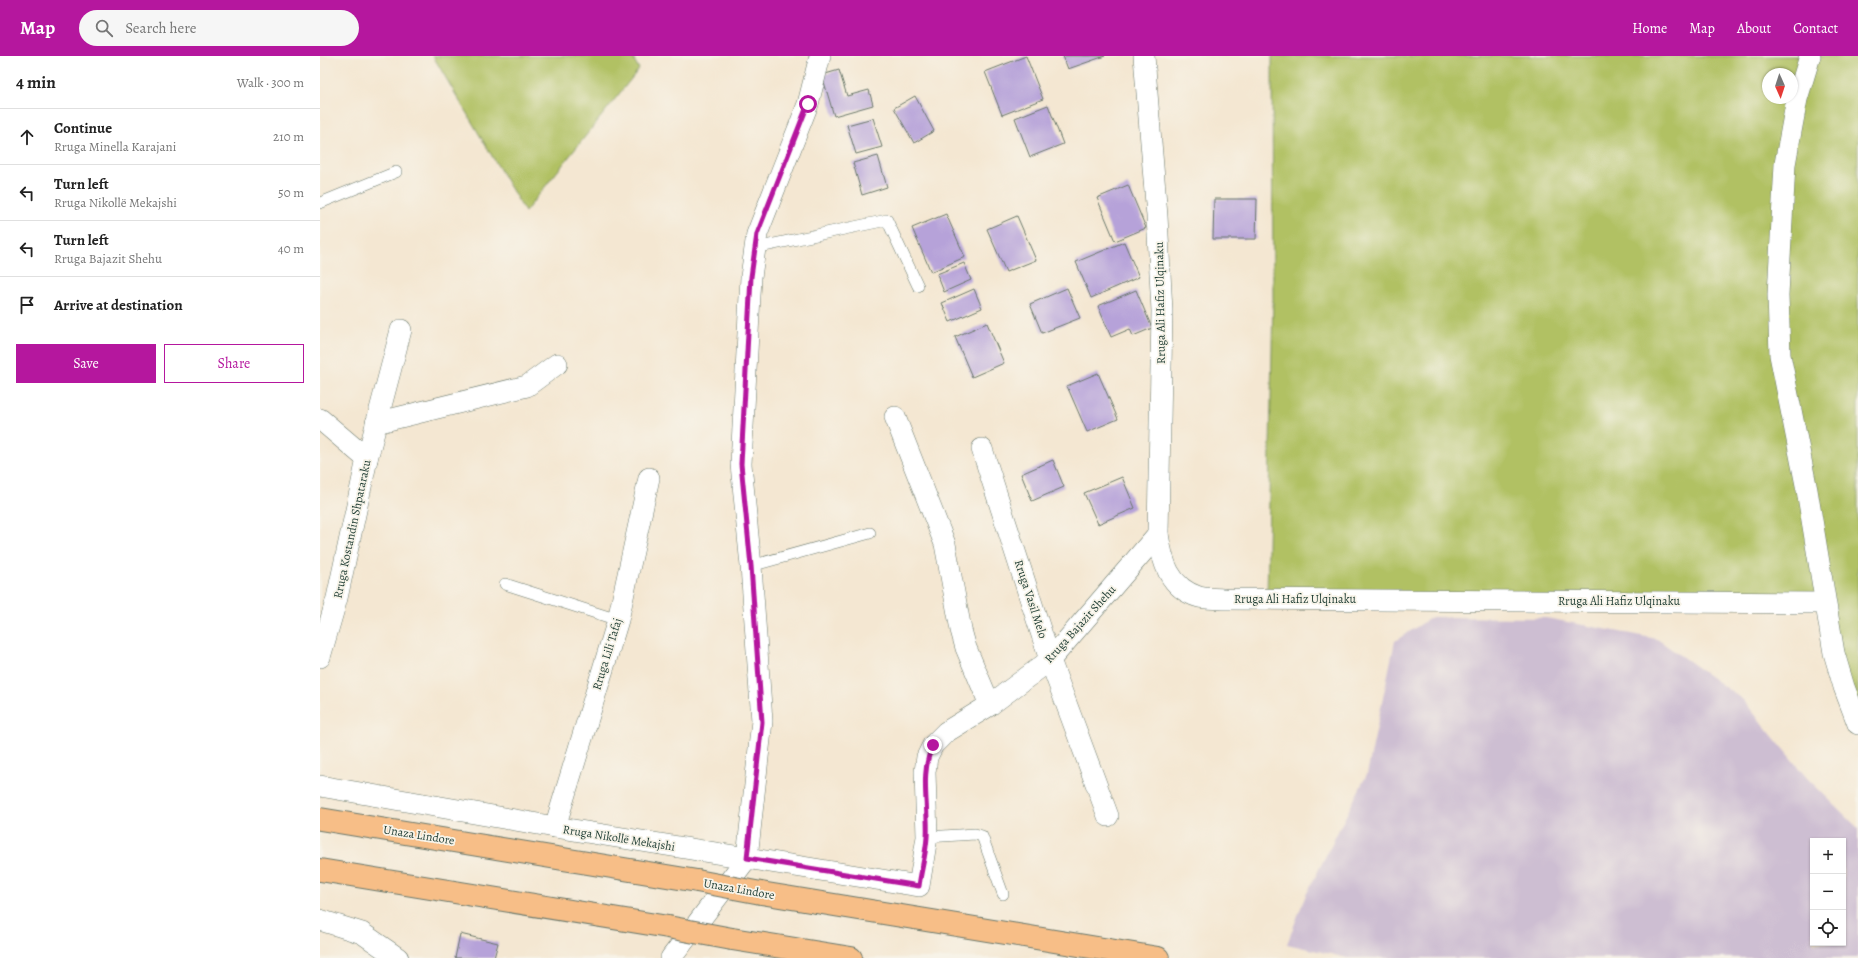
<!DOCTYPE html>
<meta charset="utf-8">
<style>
body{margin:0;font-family:Alegreya,serif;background:#f6f6f6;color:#222}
.controls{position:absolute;right:12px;bottom:12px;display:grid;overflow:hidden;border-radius:0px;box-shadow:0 1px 3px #0004}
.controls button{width:36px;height:36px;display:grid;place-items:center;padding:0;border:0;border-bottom:1px solid #e0e0e0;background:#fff;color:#222;font:20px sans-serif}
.compass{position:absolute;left:1442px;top:12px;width:36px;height:36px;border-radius:50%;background:#fff;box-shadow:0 1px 3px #0004;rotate:177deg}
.stop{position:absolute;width:12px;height:12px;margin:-9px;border:3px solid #b5179e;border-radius:50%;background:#fff}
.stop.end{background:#b5179e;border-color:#fff;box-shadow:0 1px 4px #0008}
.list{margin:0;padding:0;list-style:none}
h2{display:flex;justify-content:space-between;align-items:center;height:52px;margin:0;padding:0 16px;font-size:17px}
h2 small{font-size:13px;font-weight:400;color:#767676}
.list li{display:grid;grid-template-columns:26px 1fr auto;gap:12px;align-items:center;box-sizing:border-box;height:56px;padding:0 16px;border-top:1px solid #e0e0e0}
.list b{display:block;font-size:15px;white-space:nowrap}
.list p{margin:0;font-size:13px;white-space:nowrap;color:#767676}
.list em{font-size:13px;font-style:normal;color:#767676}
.actions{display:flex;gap:8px;padding:12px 16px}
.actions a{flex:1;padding:9px 0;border:1px solid #b5179e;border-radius:0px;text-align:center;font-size:14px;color:#b5179e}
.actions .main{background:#b5179e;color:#fff}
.icon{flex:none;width:22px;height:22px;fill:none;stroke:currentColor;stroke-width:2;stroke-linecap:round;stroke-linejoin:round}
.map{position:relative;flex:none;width:1538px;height:902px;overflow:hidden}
header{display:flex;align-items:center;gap:24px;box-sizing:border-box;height:56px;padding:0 20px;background:#b5179e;color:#fff}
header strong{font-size:19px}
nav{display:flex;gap:22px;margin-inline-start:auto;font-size:14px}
.search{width:280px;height:36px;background:#f6f6f6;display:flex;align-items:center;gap:10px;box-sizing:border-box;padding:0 14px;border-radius:22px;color:#767676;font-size:15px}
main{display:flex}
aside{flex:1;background:#fff}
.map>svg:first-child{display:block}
.industrial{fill:#cdbed2;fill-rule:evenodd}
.green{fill:#b1c164;stroke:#687f4c;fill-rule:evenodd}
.building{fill:#b6a2d9}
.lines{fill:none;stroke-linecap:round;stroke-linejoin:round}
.lane-casing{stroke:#6a786b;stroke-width:12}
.street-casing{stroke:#6a786b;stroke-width:22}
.highway-casing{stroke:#6a786b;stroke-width:24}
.lane{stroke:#fff;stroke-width:11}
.street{stroke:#fff;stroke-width:21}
.highway{stroke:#f7be87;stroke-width:22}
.highway-bridge-casing{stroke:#6a786b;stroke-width:24;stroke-linecap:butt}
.highway-bridge{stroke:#f7be87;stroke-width:22}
.route{stroke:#b5179e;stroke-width:5}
.labels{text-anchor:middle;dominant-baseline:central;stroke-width:3.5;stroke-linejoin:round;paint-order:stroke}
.street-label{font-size:12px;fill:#1f3d34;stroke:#f7f3e8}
</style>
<header>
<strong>Map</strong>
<div class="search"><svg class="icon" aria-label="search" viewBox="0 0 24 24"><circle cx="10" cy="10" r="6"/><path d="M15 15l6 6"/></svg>Search here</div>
<nav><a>Home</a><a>Map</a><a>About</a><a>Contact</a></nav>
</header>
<main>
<aside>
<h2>4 min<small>Walk · 300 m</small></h2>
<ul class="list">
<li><svg class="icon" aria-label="ahead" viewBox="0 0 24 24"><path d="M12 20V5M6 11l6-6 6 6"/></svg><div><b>Continue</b><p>Rruga Minella Karajani</p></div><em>210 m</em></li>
<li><svg class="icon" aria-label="left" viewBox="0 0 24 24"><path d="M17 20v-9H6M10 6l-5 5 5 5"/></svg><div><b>Turn left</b><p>Rruga Nikollë Mekajshi</p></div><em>50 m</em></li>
<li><svg class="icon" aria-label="left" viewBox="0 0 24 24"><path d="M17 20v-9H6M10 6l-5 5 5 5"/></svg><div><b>Turn left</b><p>Rruga Bajazit Shehu</p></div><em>40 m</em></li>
<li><svg class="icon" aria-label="arrive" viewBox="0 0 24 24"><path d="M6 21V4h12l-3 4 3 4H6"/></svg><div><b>Arrive at destination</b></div></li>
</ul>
<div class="actions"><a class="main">Save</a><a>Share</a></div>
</aside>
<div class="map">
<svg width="1538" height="902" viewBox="0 0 1538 902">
<rect width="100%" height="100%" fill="#f7f3e8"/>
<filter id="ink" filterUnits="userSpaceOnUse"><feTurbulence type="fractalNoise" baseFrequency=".025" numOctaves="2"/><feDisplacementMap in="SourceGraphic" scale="8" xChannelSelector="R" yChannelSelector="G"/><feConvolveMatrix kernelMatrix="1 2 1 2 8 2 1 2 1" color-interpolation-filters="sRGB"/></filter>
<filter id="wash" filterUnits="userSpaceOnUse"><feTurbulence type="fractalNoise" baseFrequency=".012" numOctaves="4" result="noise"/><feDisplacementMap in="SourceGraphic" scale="16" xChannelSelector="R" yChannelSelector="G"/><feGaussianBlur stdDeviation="0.9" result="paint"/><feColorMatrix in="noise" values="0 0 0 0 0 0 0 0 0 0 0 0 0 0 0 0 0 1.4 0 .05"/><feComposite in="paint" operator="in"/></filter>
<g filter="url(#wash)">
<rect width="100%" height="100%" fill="#f4e7d2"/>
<!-- industrial -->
<path class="industrial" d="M 1112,561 L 1226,562 L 1337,583 L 1423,644 L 1487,722 L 1538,772 L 1538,902 L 1028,902 L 967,888 L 985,841 L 1047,718 L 1075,585 ZM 1493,785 L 1523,785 L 1523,887 L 1493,887 Z"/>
<!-- green -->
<g class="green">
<polygon points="113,0 312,0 319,13 205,156"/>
<path d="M 952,0 L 1538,0 L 1538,668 L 1504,547 L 947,543 L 953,242 ZM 1448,18 L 1472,18 L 1472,42 L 1448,42 Z"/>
</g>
<g id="blocks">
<!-- building -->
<g class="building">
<polygon points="706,0 723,43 682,59 665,16"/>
<polygon points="743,0 785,0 748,13"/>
<polygon points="519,14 527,40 549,34 553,49 514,60 502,19"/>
<polygon points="595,40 614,75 594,87 574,52"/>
<polygon points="728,49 743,88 710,101 695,62"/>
<polygon points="553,62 562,91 536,98 527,69"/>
<polygon points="558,100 567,131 542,139 533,107"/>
<polygon points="808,129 826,172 795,185 777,142"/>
<polygon points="894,143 937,143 936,183 893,183"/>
<polygon points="626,158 645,201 611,216 592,172"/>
<polygon points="697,160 716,204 686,216 667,173"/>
<polygon points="804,186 819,221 771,242 756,206"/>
<polygon points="644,207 651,224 624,236 617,218"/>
<polygon points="747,232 760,262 722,277 710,248"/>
<polygon points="654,233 662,252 630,266 622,247"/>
<polygon points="816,234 832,272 813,280 810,273 791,281 778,250"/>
<polygon points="667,267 684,307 652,321 635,281"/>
<polygon points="778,317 798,363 767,376 747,330"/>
<polygon points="733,404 744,431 712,445 701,418"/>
<polygon points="802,421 815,452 778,468 764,437"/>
<polygon points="140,878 178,887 174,902 135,902"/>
</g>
</g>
</g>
<g filter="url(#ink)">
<use href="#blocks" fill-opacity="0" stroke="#6a786b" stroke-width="1"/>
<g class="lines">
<defs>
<g id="lane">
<polyline points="0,147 76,116"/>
<polyline points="435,192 567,164 598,230"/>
<polyline points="431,510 550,477"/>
<polyline points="185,528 298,564"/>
<polyline points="607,781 655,778 662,780 683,838"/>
</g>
<g id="street">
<path d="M 824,0 L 837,160 L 842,255 L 838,478 C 842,505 849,532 879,541 C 886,543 896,542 904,543 L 1504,547"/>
<polyline points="1490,0 1477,43 1465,108 1458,239 1460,299 1487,434 1514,597 1524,631 1538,668"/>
<polyline points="575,361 625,488 641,574 646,592 670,649"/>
<polyline points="0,363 47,403"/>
<polyline points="56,367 207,330 237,308"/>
<polyline points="662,393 730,604 788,760"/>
<polyline points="0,601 17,542 47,403 81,274"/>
<polyline points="0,730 235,771 599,830 607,781 605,716 607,701 613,689 626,676 670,649 730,604 838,478"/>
<polyline points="235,771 298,564 329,422"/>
<polyline points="0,864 42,877 78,902"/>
<polyline points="351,902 427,802 442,665 431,510 421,408 431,221 437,178 488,48 500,0"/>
</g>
<g id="highway">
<polyline points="0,763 377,825"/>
<polyline points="0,814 348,871"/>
<polyline points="441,837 838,902"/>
<polyline points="412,883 531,902"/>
</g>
</defs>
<!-- lane casing -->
<use href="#lane" class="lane-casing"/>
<!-- street casing -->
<use href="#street" class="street-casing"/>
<!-- highway casing -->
<use href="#highway" class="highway-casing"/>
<!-- lane -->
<use href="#lane" class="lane"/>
<!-- street -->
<use href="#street" class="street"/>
<!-- highway -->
<use href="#highway" class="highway"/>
<defs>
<g id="highway-bridge">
<polyline points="377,825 441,837"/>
<polyline points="348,871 412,883"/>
</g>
</defs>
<!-- highway-bridge casing -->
<use href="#highway-bridge" class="highway-bridge-casing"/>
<!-- highway-bridge -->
<use href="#highway-bridge" class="highway-bridge"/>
</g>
</g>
<g class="lines" filter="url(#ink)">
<!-- route -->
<path class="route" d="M 488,48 L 437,178 L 431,221 L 421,408 L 431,510 L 442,666 L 427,802 L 599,830 C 601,814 606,798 607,781 C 609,750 599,718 613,689"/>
</g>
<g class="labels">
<!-- street labels -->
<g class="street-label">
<text transform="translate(840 247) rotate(-91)">Rruga Ali Hafiz Ulqinaku</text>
<text transform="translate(32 473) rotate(-78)">Rruga Kostandin Shpataraku</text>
<text transform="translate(711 543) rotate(72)">Rruga Vasil Melo</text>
<text x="975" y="543">Rruga Ali Hafiz Ulqinaku</text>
<text x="1299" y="545">Rruga Ali Hafiz Ulqinaku</text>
<text transform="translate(760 568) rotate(-48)">Rruga Bajazit Shehu</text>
<text transform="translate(287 598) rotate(-73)">Rruga Lili Tafaj</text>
<text transform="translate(99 779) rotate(9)">Unaza Lindore</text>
<text transform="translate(299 782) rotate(9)">Rruga Nikollë Mekajshi</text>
<text transform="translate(419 833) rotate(10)">Unaza Lindore</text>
</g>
</g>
</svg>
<div class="controls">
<button>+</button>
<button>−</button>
<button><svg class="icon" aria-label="locate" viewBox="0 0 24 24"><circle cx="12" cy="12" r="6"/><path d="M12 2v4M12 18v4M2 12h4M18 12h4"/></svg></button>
</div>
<svg class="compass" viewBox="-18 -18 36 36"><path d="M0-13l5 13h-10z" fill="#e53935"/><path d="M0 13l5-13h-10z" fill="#767676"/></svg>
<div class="stop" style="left:488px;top:48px"></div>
<div class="stop end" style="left:613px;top:689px"></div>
</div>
</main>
